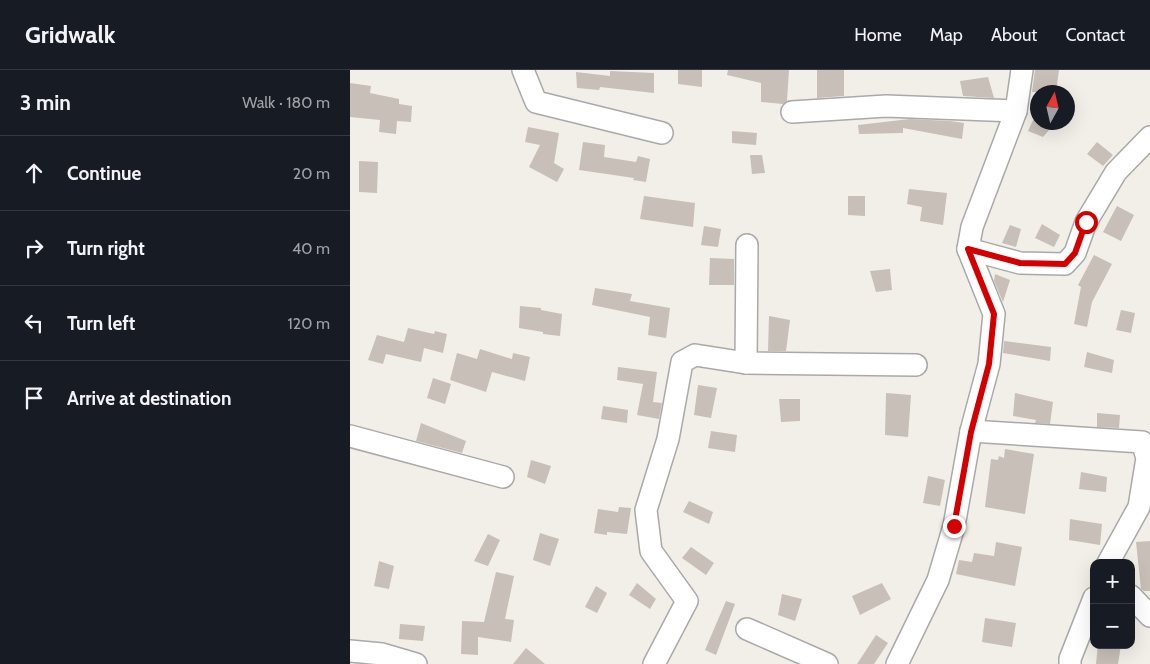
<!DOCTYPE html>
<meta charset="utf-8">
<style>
body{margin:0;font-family:Cabin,sans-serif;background:#242831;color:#f1f3f6}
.controls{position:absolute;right:15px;bottom:15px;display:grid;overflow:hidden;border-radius:10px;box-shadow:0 5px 20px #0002}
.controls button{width:45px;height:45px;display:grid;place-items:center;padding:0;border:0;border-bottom:1px solid #363941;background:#171b24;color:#f1f3f6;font:25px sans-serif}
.compass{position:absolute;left:680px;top:15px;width:45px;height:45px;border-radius:50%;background:#171b24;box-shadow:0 5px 20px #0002;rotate:8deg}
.stop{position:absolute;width:15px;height:15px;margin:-11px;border:4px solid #d40000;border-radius:50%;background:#fff}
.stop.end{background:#d40000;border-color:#fff;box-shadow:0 1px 5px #0008}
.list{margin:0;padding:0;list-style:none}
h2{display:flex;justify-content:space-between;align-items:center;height:65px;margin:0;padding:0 20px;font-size:21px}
h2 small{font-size:16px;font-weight:400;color:#9ea1a6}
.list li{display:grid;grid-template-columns:32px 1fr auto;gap:15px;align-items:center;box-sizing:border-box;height:75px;padding:0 20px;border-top:1px solid #363941}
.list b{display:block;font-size:19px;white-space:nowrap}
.list em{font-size:16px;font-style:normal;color:#9ea1a6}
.icon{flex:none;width:28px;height:28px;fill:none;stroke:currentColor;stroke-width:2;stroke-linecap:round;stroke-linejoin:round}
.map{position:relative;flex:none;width:800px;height:594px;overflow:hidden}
header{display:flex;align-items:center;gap:30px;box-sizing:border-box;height:70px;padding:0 25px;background:#171b24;border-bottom:1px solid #363941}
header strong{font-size:24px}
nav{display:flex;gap:28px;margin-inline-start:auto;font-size:18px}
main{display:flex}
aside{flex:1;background:#171b24}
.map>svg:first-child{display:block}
.building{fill:#c7bfb8}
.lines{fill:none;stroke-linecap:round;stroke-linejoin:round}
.minor-casing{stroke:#a9a9a9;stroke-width:24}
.minor{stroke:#fff;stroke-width:21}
.route{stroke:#d40000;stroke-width:6}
</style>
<header>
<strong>Gridwalk</strong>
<nav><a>Home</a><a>Map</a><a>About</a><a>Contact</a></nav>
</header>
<main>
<aside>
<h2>3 min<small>Walk · 180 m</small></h2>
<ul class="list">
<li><svg class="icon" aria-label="ahead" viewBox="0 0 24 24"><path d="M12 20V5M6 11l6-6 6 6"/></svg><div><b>Continue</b></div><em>20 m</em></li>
<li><svg class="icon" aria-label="right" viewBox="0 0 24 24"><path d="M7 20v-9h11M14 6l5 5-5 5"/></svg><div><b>Turn right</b></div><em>40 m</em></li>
<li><svg class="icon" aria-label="left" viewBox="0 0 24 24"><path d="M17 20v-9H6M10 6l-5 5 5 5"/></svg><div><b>Turn left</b></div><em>120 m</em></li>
<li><svg class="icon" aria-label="arrive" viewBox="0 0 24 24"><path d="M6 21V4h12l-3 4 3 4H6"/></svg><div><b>Arrive at destination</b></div></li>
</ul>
</aside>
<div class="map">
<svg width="800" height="594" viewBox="0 0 800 594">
<rect width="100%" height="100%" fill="#f2efe9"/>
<!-- building -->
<g class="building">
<polygon points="328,0 352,0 352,17 328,14"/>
<polygon points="378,0 439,0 437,31 433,34 411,32 411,13 377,5"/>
<polygon points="467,0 494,0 494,26 467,28"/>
<polygon points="685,0 709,0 706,22 682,22"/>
<polygon points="260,1 304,3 304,23 250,17 249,20 227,18 226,2 260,6"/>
<polygon points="638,7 644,28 613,26 610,11"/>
<polygon points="0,13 21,16 20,23 49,29 49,34 62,36 61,52 47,51 46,64 29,62 30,50 0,47"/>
<polygon points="685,46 688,48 688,52 692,52 700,59 693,67 678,61"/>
<polygon points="560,49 600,51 614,53 612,69 553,58 553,63 509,64 508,55"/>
<polygon points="178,57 209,63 204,93 214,99 207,112 179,97 190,75 175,72"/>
<polygon points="382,61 407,63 406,75 382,73"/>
<polygon points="233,72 255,75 254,87 286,92 288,86 300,89 296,112 283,110 284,108 229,100"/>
<polygon points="747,72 763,85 753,96 737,84"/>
<polygon points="400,85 412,85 415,103 402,104"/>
<polygon points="9,91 28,92 27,123 9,122"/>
<polygon points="559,119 597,123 593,155 570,151 572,137 557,134"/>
<polygon points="294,126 345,133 343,157 290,149"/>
<polygon points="498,126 515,126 515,146 498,145"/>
<polygon points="767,136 784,145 771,171 753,162"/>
<polygon points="692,154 710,165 704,177 685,168"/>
<polygon points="660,155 671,159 666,177 652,173"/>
<polygon points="354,156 371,159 368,177 351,175"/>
<polygon points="744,185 762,194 742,232 737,257 724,254 731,217 728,215"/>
<polygon points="360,188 384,189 384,215 359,215"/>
<polygon points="540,199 542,220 526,222 520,201"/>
<polygon points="645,204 660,210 653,232 644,211"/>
<polygon points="245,218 282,224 280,231 320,238 316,268 298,265 300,247 242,235"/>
<polygon points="170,236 191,238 191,240 212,244 210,266 193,264 193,262 169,258"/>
<polygon points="771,240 785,243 781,263 766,260"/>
<polygon points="419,246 440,250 436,281 418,281"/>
<polygon points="58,258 84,264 85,261 97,264 93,283 74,278 71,292 36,284 33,294 18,290 27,265 54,272"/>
<polygon points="654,271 701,277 700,291 653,283"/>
<polygon points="130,279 162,289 163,283 180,287 175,311 142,302 136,322 100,310 107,283 127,289"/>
<polygon points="737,282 764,290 762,303 734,297"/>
<polygon points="268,297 307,302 303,332 312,333 309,349 287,345 293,314 267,310"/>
<polygon points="83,308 101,314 95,334 77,328"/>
<polygon points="348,315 367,318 361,348 344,345"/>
<polygon points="536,323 561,325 558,367 535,365"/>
<polygon points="665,323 703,332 700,354 685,353 686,350 663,346"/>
<polygon points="429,329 450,329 450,351 431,352"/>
<polygon points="253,336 278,340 277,353 251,349"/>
<polygon points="747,343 770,345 769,358 747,357"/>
<polygon points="71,353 116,371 112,383 66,371"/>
<polygon points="361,361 387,365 385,382 358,378"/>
<polygon points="655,379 684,384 675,444 635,437 641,389 648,390 649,386 654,388"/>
<polygon points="181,390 201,396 195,414 177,407"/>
<polygon points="731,402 757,407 756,422 729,419"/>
<polygon points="578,406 595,410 590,436 573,433"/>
<polygon points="339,431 363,442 359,454 333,442"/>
<polygon points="269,437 281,438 277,464 257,462 257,465 244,463 248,439 268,442"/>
<polygon points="720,449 752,454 750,475 719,470"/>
<polygon points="190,463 209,469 200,496 183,490"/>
<polygon points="138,464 150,470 138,496 124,491"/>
<polygon points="800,471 800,521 794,521 791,519 786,472"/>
<polygon points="646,472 672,477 665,516 606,504 609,490 622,492 624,483 644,486"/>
<polygon points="341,477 364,493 356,505 332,488"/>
<polygon points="29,491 44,496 39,519 24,516"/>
<polygon points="146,502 164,506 155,549 164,550 161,572 128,567 128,585 111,584 112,551 134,552"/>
<polygon points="287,513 306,529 300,539 279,525"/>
<polygon points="532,513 541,529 510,545 502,526"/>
<polygon points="246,516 257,523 247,543 235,537"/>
<polygon points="432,524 452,529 445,551 428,545"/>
<polygon points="376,531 385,534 366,585 355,580"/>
<polygon points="635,548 666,553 662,577 632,572"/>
<polygon points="50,554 75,556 73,571 49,569"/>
<polygon points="526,565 538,573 524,594 507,594"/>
<polygon points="748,575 771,575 768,594 746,594"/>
<polygon points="176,578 195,594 163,594"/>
</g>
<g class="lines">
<defs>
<g id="minor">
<polyline points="173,0 186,32 312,63"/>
<polyline points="442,42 536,36 666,41"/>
<polyline points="618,179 670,193 715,194 725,183 736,152 766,102 800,67"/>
<polyline points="396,293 397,175"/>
<polyline points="621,361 792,372 797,388 789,437 758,493"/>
<polyline points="0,366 153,407"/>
<polyline points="781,526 800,546"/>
<polyline points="397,559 477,594"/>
<polyline points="0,581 32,584 66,594"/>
<polyline points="304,594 337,531 301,481 296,440 318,369 332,292 345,285 396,293 566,295"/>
<polyline points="547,594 588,510 604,456 621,361 639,294 644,244 618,179 622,157 666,41 672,0"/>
<polyline points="720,594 720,589 744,528"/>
</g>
</defs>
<!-- minor casing -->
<use href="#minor" class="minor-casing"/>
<!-- minor -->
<use href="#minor" class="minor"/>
</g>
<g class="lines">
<!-- route -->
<polyline class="route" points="604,456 621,362 639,294 644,244 618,179 670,193 715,194 725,183 736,152"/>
</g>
</svg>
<div class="controls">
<button>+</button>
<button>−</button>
</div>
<svg class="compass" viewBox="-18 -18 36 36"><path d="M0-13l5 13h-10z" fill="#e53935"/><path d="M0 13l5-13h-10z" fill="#9ea1a6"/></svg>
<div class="stop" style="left:736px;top:152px"></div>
<div class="stop end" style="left:604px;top:456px"></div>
</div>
</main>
